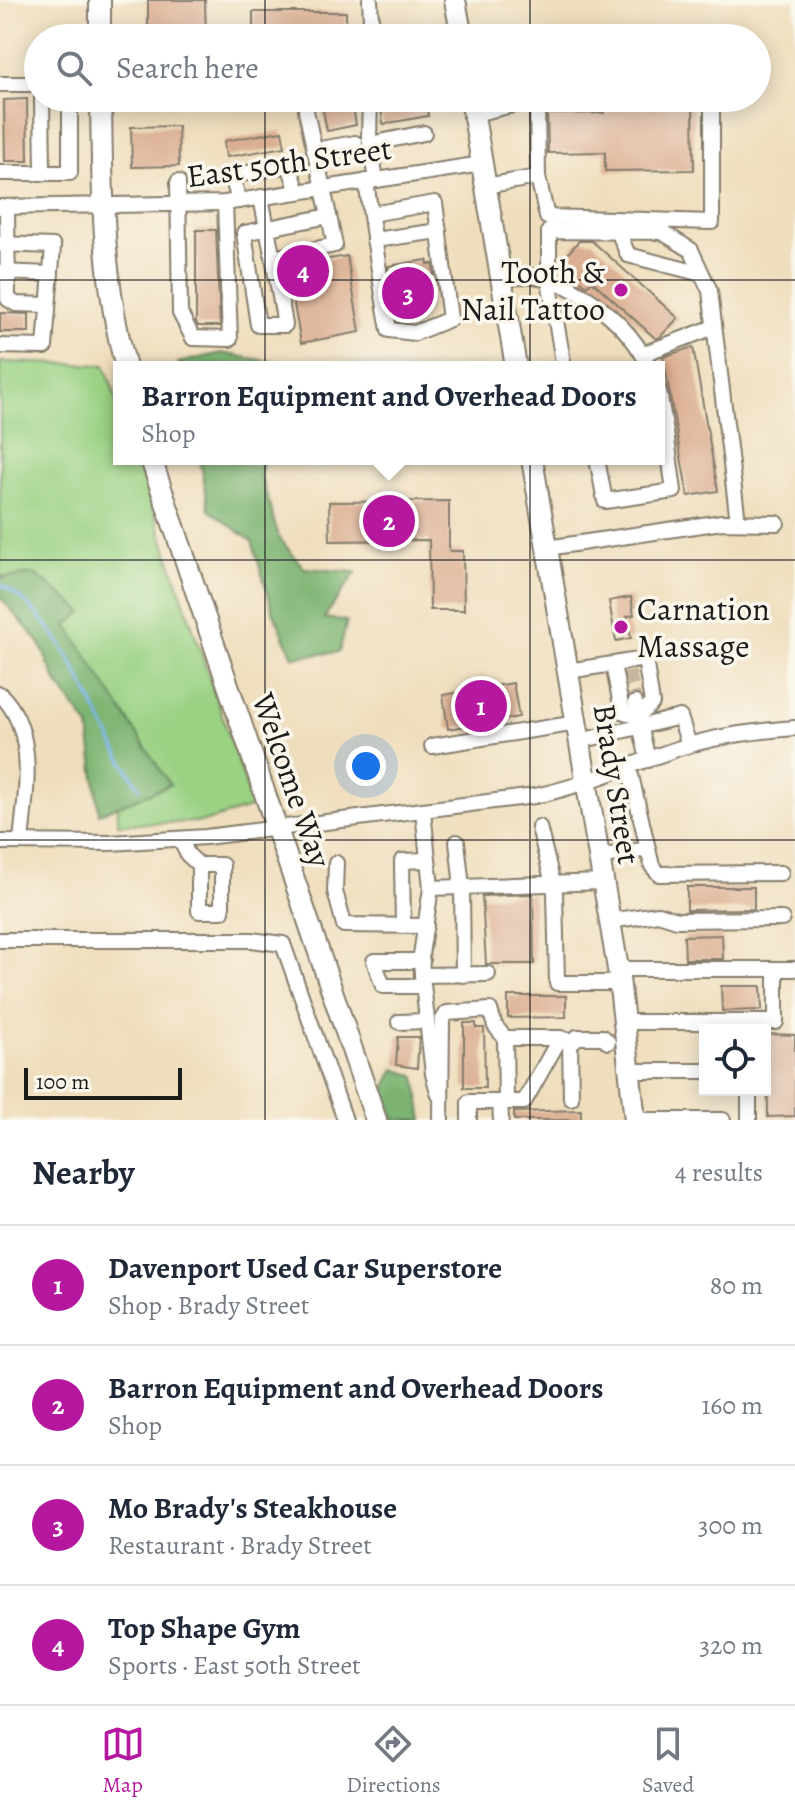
<!DOCTYPE html>
<meta charset="utf-8">
<style>
body{margin:0;font-family:Alegreya,serif;background:#f2f2f3;color:#1f2937}
.controls{position:absolute;right:24px;bottom:24px;display:grid;overflow:hidden;border-radius:0px;box-shadow:0 4px 20px #0003}
.controls button{width:72px;height:72px;display:grid;place-items:center;padding:0;border:0;border-bottom:2px solid #e0e1e3;background:#fff;color:#1f2937;font:40px sans-serif}
.scale{position:absolute;left:24px;bottom:20px;width:158px;box-sizing:border-box;padding-left:8px;border:4px solid #1c1c1c;border-top:0;font-size:22px;line-height:28px;white-space:nowrap;color:#1c1c1c;-webkit-text-stroke:6px #fbf7ec;paint-order:stroke}
.you{position:absolute;left:366px;top:766px;width:28px;height:28px;margin:-20px;border:6px solid #fff;border-radius:50%;background:#1a73e8;box-shadow:0 0 0 12px #1a73e833}
.badge{display:grid;place-items:center;width:52px;height:52px;border-radius:50%;background:#b5179e;color:#fff;font-size:26px;font-weight:700}
.pin{position:absolute;translate:-50% -50%;border:4px solid #fff;box-shadow:0 2px 8px #0006}
.popup{position:absolute;left:113px;top:361px;width:552px;height:104px;box-sizing:border-box;display:grid;place-content:center;border-radius:0px;background:#fff;filter:drop-shadow(0 2px 6px #0005);font-size:26px;white-space:nowrap;color:#747a83}
.popup b{font-size:30px;color:#1f2937}
.popup::after{content:'';position:absolute;left:50%;top:100%;margin-left:-16px;border:16px solid transparent;border-top-color:#fff}
.list{margin:0;padding:0;list-style:none}
h2{display:flex;justify-content:space-between;align-items:center;height:104px;margin:0;padding:0 32px;font-size:34px}
h2 small{font-size:26px;font-weight:400;color:#747a83}
.list li{display:grid;grid-template-columns:52px 1fr auto;gap:24px;align-items:center;box-sizing:border-box;height:120px;padding:0 32px;border-top:2px solid #e0e1e3}
.list b{display:block;font-size:30px;white-space:nowrap}
.list p{margin:0;font-size:26px;white-space:nowrap;color:#747a83}
.list em{font-size:26px;font-style:normal;color:#747a83}
.icon{flex:none;width:44px;height:44px;fill:none;stroke:currentColor;stroke-width:2;stroke-linecap:round;stroke-linejoin:round}
.map{position:relative;flex:none;width:795px;height:1120px;overflow:hidden}
.search{position:absolute;background:#fff;box-shadow:0 4px 20px #0003;left:24px;right:24px;top:24px;height:88px;display:flex;align-items:center;gap:20px;box-sizing:border-box;padding:0 28px;border-radius:44px;color:#747a83;font-size:30px}
.sheet{height:584px;background:#fff}
nav{display:flex;justify-content:space-around;align-items:center;box-sizing:border-box;height:112px;border-top:2px solid #e0e1e3;background:#fff;font-size:22px;color:#747a83}
nav a{display:grid;justify-items:center;gap:4px}
nav .on{color:#b5179e}
.map>svg:first-child{display:block}
.green{fill:#9ad183;stroke:#5b7650;stroke-width:2}
.forest{fill:#7bb371;stroke:#4c6846;stroke-width:2}
.lines{fill:none;stroke-linecap:round;stroke-linejoin:round}
.stream{stroke:#7db6ee;stroke-width:3}
.building{fill:#dbaf93}
.minor-tunnel{stroke:#c5b79d;stroke-width:14;stroke-dasharray:14 7;stroke-linecap:butt}
.minor-casing{stroke:#867d6c;stroke-width:18}
.highway-casing{stroke:#867d6c;stroke-width:24}
.minor{stroke:#fff;stroke-width:14}
.highway{stroke:#fff;stroke-width:20}
.grid{fill:none;stroke:#1c1c1c;stroke-width:2;stroke-opacity:0.55}
.poi-dot{fill:#b5179e;stroke:#fbf7ec;stroke-width:3}
.labels{text-anchor:middle;dominant-baseline:central;stroke-width:7;stroke-linejoin:round;paint-order:stroke}
.street-label{font-size:32px;fill:#1c1c1c;stroke:#fbf7ec}
.poi-label{font-size:32px;fill:#1c1c1c;stroke:#fbf7ec;text-anchor:end}
</style>
<div class="map">
<svg width="795" height="1120" viewBox="0 0 795 1120">
<rect width="100%" height="100%" fill="#fbf7ec"/>
<filter id="ink" filterUnits="userSpaceOnUse"><feTurbulence type="fractalNoise" baseFrequency=".0125" numOctaves="2"/><feDisplacementMap in="SourceGraphic" scale="16" xChannelSelector="R" yChannelSelector="G"/><feConvolveMatrix kernelMatrix="1 2 1 2 8 2 1 2 1" color-interpolation-filters="sRGB"/></filter>
<filter id="wash" filterUnits="userSpaceOnUse"><feTurbulence type="fractalNoise" baseFrequency=".006" numOctaves="4" result="noise"/><feDisplacementMap in="SourceGraphic" scale="32" xChannelSelector="R" yChannelSelector="G"/><feGaussianBlur stdDeviation="1.8" result="paint"/><feColorMatrix in="noise" values="0 0 0 0 0 0 0 0 0 0 0 0 0 0 0 0 0 1.4 0 .05"/><feComposite in="paint" operator="in"/></filter>
<g filter="url(#wash)">
<rect width="100%" height="100%" fill="#efdebd"/>
<!-- green -->
<polygon class="green" points="0,362 105,365 119,407 119,459 136,459 253,807 203,822 118,824 117,714 49,609 0,574"/>
<!-- forest -->
<g class="forest">
<polygon points="221,353 301,367 184,367 178,363"/>
<polygon points="200,459 264,459 260,473 279,538 304,568 356,572 324,618 347,621 339,652 293,657 273,611 252,541 209,510"/>
<polygon points="35,574 83,612 67,625 170,785 99,814 89,727 56,681 39,642 0,597 0,578"/>
<polygon points="395,1069 416,1076 423,1120 394,1120 385,1088"/>
</g>
<g class="lines">
<!-- stream -->
<path class="stream" d="M 0,584 C 75,628 92,722 140,788"/>
</g>
<g id="blocks">
<!-- building -->
<g class="building">
<polygon points="148,0 205,0 206,38 148,38"/>
<rect x="253" y="12" width="93" height="26"/>
<polygon points="380,98 425,98 428,116 383,124"/>
<polygon points="27,99 28,161 5,161 4,100"/>
<polygon points="352,100 356,125 327,131 322,105"/>
<polygon points="693,103 694,170 605,171 605,152 548,153 547,114 604,113 604,104"/>
<polygon points="178,126 179,166 132,167 131,127"/>
<polygon points="282,131 285,147 226,157 224,141"/>
<polygon points="196,230 216,230 220,326 198,326 196,322"/>
<polygon points="579,241 592,241 678,318 661,336 656,339 592,281 587,286 568,271 572,267 563,259"/>
<polygon points="347,256 360,332 301,343 287,266"/>
<polygon points="427,260 428,264 433,264 434,275 422,277 427,309 396,314 388,266"/>
<polygon points="0,313 29,314 29,332 0,332"/>
<polygon points="693,347 718,491 688,496 663,357"/>
<polygon points="449,501 449,551 463,551 464,610 430,610 429,540 330,541 329,502"/>
<polygon points="631,597 634,615 627,616 631,638 616,641 609,601"/>
<polygon points="513,683 519,717 448,729 443,695"/>
<polygon points="687,887 754,887 754,909 687,910"/>
<polygon points="533,894 534,964 486,964 482,896"/>
<polygon points="722,935 723,959 685,959 684,936"/>
<polygon points="721,986 761,986 762,1010 722,1011"/>
<polygon points="508,996 566,996 566,1017 508,1018"/>
<polygon points="464,1023 476,1023 476,1028 484,1028 485,1088 464,1088"/>
<polygon points="767,1034 795,1035 795,1116 768,1117"/>
<polygon points="398,1037 419,1037 417,1068 396,1065"/>
<polygon points="581,1110 581,1120 514,1120 514,1112"/>
</g>
</g>
</g>
<g filter="url(#ink)">
<use href="#blocks" fill-opacity="0" stroke="#867d6c" stroke-width="2"/>
<g class="lines">
<!-- minor-tunnel -->
<polyline class="minor-tunnel" points="629,672 635,703"/>
<defs>
<g id="minor">
<polyline points="370,0 372,38"/>
<polyline points="0,84 38,84"/>
<polyline points="42,98 43,173"/>
<polyline points="370,98 369,137 376,180"/>
<polyline points="537,99 538,177 547,217 712,222 712,98"/>
<polyline points="306,111 329,216"/>
<polyline points="474,114 543,98"/>
<polyline points="370,144 424,133"/>
<polyline points="314,150 355,143"/>
<polyline points="0,173 70,173 70,98"/>
<path d="M 366,181 C 373,231 380,281 389,330 L 415,333 L 450,319 L 435,203 L 371,214"/>
<polyline points="178,182 180,313 193,338 230,339 225,203"/>
<polyline points="485,186 538,177"/>
<path d="M 261,197 C 269,240 278,282 285,325 L 258,325 L 244,233 L 329,216 L 335,245 L 273,258"/>
<polyline points="239,201 232,176 289,165 298,192"/>
<polyline points="0,207 225,203 482,164"/>
<polyline points="7,207 8,299 16,304 48,305"/>
<polyline points="618,231 628,255 702,274"/>
<polyline points="374,240 439,231"/>
<polyline points="0,244 53,246 45,347 0,346"/>
<polyline points="0,272 51,274"/>
<path d="M 501,280 C 511,279 523,275 533,276 C 578,282 631,326 649,367"/>
<polyline points="643,354 714,327"/>
<polyline points="564,367 549,280 549,231 662,232 691,250 710,291 738,522"/>
<polyline points="659,391 667,440 659,441"/>
<polyline points="597,459 605,501 674,491 667,440"/>
<polyline points="547,548 722,522 777,523"/>
<polyline points="568,671 645,659 652,703 638,717 622,711 613,664"/>
<path d="M 0,694 C 39,732 25,794 21,842"/>
<polyline points="635,703 648,760"/>
<polyline points="580,741 680,717 689,745"/>
<polyline points="432,746 577,723"/>
<polyline points="629,767 652,866 659,874 781,873"/>
<polyline points="423,811 431,888 421,955 422,975 433,1074 439,1095"/>
<polyline points="539,827 555,892 557,983 620,983"/>
<polyline points="180,839 188,855 199,865 199,911 222,911 222,865 199,865"/>
<path d="M 0,842 L 110,843 L 206,837 L 535,796 C 588,785 635,762 686,746 C 722,735 758,731 795,728"/>
<polyline points="457,842 462,887 463,975"/>
<polyline points="599,857 648,849"/>
<polyline points="336,863 335,891 344,925 426,926"/>
<polyline points="431,888 603,882"/>
<polyline points="609,921 658,914 677,920 782,919"/>
<polyline points="403,926 402,861 428,860"/>
<polyline points="0,940 251,940 283,944 345,1120"/>
<polyline points="422,961 374,961 383,986 423,986"/>
<polyline points="618,969 795,969"/>
<polyline points="422,975 488,974"/>
<polyline points="399,1022 426,1021"/>
<polyline points="626,1022 776,1022 776,970"/>
<polyline points="505,1038 560,1038 573,1042 577,1037 603,1037 608,1042"/>
<polyline points="570,1042 571,1098"/>
<polyline points="632,1071 705,1071"/>
<polyline points="749,1090 749,1120"/>
<polyline points="500,1102 501,1120"/>
<polyline points="441,1120 442,1021 447,1013 490,1010 495,1026 505,1038 506,1102"/>
<polyline points="469,1120 469,1102 524,1102 560,1038"/>
<polyline points="635,1120 723,1120"/>
</g>
<g id="highway">
<polyline points="100,0 100,38"/>
<polyline points="455,0 462,38"/>
<path d="M 101,98 C 102,187 102,280 126,367"/>
<polyline points="471,98 516,367"/>
<polyline points="151,459 376,1120"/>
<polyline points="532,459 618,969 635,1120"/>
</g>
</defs>
<!-- minor casing -->
<use href="#minor" class="minor-casing"/>
<!-- highway casing -->
<use href="#highway" class="highway-casing"/>
<!-- minor -->
<use href="#minor" class="minor"/>
<!-- highway -->
<use href="#highway" class="highway"/>
</g>
</g>
<!-- grid -->
<path class="grid" d="M 265,0 L 265,38M 530,0 L 530,38M 265,98 L 265,1120M 530,98 L 530,1120M 0,280 L 795,280M 0,560 L 795,560M 0,840 L 795,840"/>
<!-- markers -->
<g class="poi-dot">
<circle cx="621" cy="290" r="8"/>
<circle cx="621" cy="627" r="8"/>
</g>
<g class="labels">
<!-- street labels -->
<g class="street-label">
<text transform="translate(289 162) rotate(-8)">East 50th Street</text>
<text transform="translate(292 780) rotate(71)">Welcome Way</text>
<text transform="translate(617 784) rotate(81)">Brady Street</text>
</g>
<!-- poi labels -->
<g class="poi-label">
<text x="605" y="272">Tooth &amp;<tspan x="605" dy="37">Nail Tattoo</tspan></text>
<text x="637" y="609" text-anchor="start">Carnation<tspan x="637" dy="37">Massage</tspan></text>
</g>
</g>
</svg>
<div class="controls">
<button><svg class="icon" aria-label="locate" viewBox="0 0 24 24"><circle cx="12" cy="12" r="6"/><path d="M12 2v4M12 18v4M2 12h4M18 12h4"/></svg></button>
</div>
<div class="scale">100 m</div>
<div class="you"></div>
<div class="pin badge" style="left:481px;top:706px">1</div>
<div class="pin badge" style="left:389px;top:521px">2</div>
<div class="popup"><b>Barron Equipment and Overhead Doors</b>Shop</div>
<div class="pin badge" style="left:408px;top:293px">3</div>
<div class="pin badge" style="left:303px;top:271px">4</div>
<div class="search"><svg class="icon" aria-label="search" viewBox="0 0 24 24"><circle cx="10" cy="10" r="6"/><path d="M15 15l6 6"/></svg>Search here</div>
</div>
<section class="sheet">
<h2>Nearby<small>4 results</small></h2>
<ul class="list">
<li><span class="badge">1</span><div><b>Davenport Used Car Superstore</b><p>Shop · Brady Street</p></div><em>80 m</em></li>
<li><span class="badge">2</span><div><b>Barron Equipment and Overhead Doors</b><p>Shop</p></div><em>160 m</em></li>
<li><span class="badge">3</span><div><b>Mo Brady's Steakhouse</b><p>Restaurant · Brady Street</p></div><em>300 m</em></li>
<li><span class="badge">4</span><div><b>Top Shape Gym</b><p>Sports · East 50th Street</p></div><em>320 m</em></li>
</ul>
</section>
<nav>
<a class="on"><svg class="icon" aria-label="map" viewBox="0 0 24 24"><path d="M3 6l6-2 6 2 6-2v14l-6 2-6-2-6 2zM9 4v14M15 6v14"/></svg>Map</a>
<a><svg class="icon" aria-label="directions" viewBox="0 0 24 24"><path d="M12 3l9 9-9 9-9-9zM9 14v-3h6M13 9l2 2-2 2"/></svg>Directions</a>
<a><svg class="icon" aria-label="saved" viewBox="0 0 24 24"><path d="M7 4h10v16l-5-4-5 4z"/></svg>Saved</a>
</nav>
